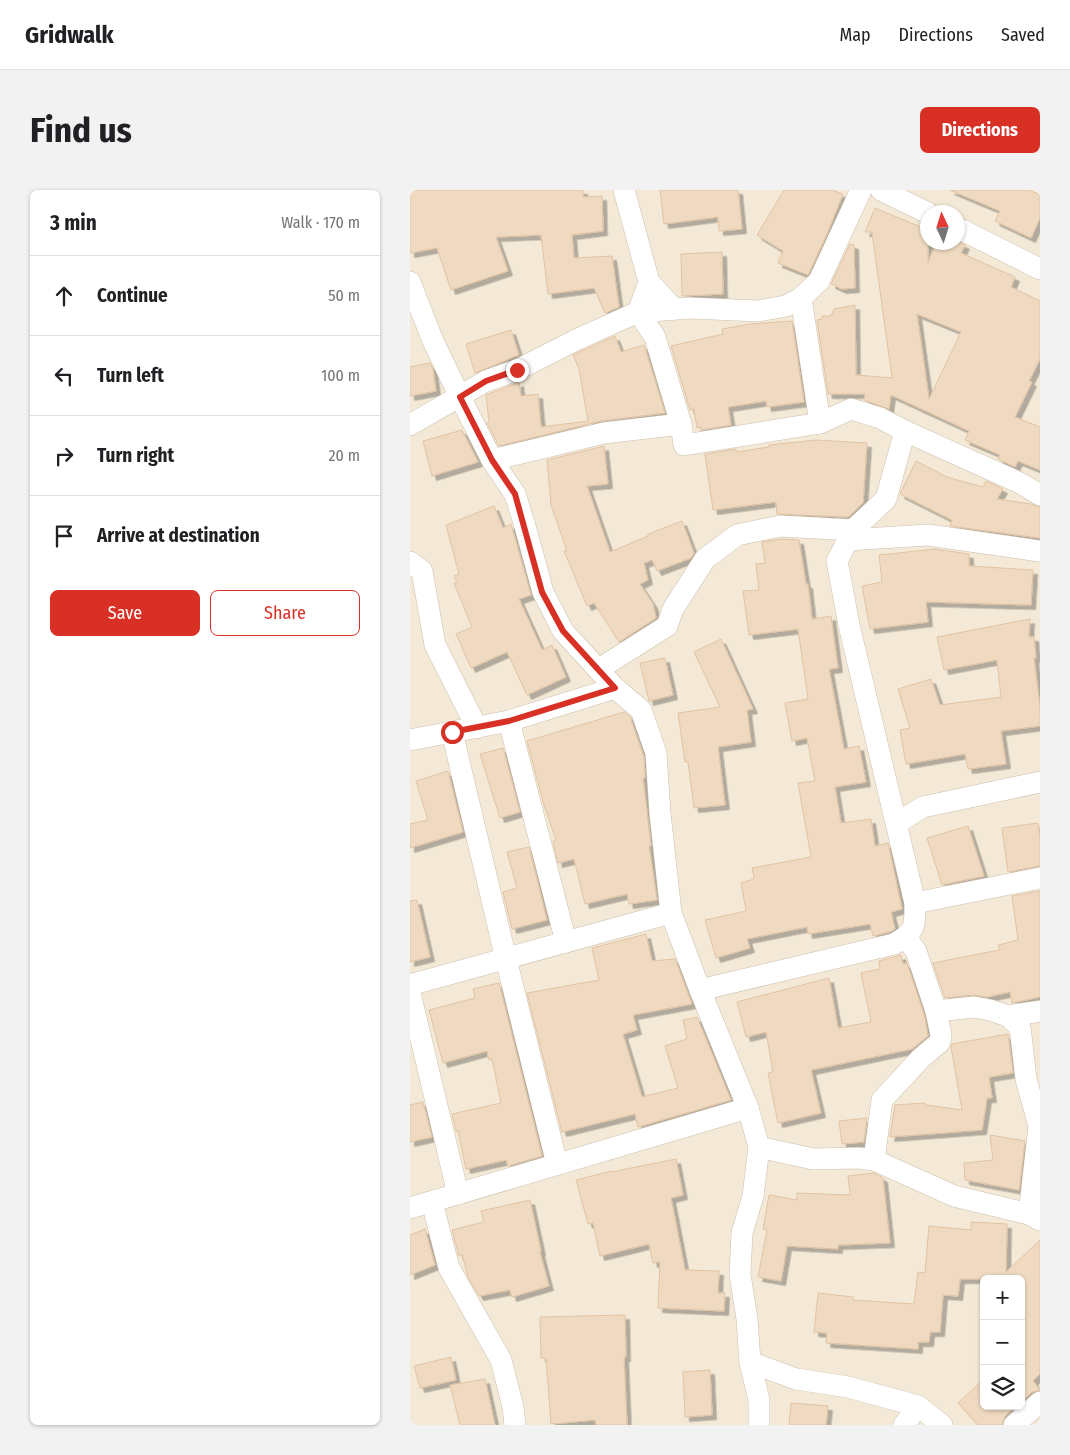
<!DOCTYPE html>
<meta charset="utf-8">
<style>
body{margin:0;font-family:"Fira Sans Condensed",sans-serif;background:#f2f2f2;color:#202124}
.controls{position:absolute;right:15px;bottom:15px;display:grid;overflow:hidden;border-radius:8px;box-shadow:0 1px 4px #0004}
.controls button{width:45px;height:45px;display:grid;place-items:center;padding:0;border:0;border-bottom:1px solid #e0e0e0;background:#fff;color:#202124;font:25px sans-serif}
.compass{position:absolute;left:510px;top:15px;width:45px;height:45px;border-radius:50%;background:#fff;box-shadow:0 1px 4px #0004;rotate:356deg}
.stop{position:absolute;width:15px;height:15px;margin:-11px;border:4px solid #d93025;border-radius:50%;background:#fff}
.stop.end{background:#d93025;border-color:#fff;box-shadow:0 1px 5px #0008}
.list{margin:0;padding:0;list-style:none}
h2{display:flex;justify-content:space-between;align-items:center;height:65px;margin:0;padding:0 20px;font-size:21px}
h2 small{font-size:16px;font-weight:400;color:#757577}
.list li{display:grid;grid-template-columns:32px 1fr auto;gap:15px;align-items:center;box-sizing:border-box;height:80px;padding:0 20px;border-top:1px solid #e0e0e0}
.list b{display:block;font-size:19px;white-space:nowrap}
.list em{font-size:16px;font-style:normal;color:#757577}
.actions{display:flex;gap:10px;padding:15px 20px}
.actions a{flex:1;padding:11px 0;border:1px solid #d93025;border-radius:8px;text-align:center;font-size:18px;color:#d93025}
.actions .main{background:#d93025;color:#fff}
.icon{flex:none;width:28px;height:28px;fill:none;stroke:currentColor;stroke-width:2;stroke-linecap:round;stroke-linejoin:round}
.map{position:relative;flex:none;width:630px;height:1235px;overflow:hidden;border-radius:8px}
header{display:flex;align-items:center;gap:30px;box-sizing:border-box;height:70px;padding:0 25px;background:#fff;border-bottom:1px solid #e0e0e0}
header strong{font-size:24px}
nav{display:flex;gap:28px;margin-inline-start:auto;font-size:18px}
.intro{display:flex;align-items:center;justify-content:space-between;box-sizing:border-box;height:120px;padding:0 30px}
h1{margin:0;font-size:35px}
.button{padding:12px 22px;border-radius:8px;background:#d93025;color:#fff;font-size:18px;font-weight:700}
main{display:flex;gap:30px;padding:0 30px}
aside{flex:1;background:#fff;border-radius:8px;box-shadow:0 1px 4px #0004}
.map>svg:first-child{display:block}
.residential{fill:#f3e9d6;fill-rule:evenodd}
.building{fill:#efdac1;stroke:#e1c3a2;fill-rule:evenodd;filter:url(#shadow)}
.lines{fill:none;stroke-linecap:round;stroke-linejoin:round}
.minor-casing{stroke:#cdbfae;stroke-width:22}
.minor{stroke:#fff;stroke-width:21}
.route{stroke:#d93025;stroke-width:6}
</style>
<header>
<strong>Gridwalk</strong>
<nav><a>Map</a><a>Directions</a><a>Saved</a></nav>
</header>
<div class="intro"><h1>Find us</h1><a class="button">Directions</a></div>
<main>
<aside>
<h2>3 min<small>Walk · 170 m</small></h2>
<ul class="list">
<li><svg class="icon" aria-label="ahead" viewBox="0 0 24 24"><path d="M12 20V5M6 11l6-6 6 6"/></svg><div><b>Continue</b></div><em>50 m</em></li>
<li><svg class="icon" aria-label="left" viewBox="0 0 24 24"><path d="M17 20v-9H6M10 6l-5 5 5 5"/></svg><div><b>Turn left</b></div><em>100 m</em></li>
<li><svg class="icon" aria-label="right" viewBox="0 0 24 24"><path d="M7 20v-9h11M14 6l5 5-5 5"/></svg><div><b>Turn right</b></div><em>20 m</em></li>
<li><svg class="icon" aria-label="arrive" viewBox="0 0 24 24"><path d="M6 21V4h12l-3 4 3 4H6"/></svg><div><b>Arrive at destination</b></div></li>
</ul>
<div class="actions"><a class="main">Save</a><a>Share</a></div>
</aside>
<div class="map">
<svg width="630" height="1235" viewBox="0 0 630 1235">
<defs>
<filter id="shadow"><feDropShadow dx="4.5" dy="4.5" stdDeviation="0" flood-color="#0004"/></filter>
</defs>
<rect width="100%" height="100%" fill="#fbf6e8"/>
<!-- residential -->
<path class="residential" d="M 0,0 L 630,0 L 630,1235 L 0,1235 ZM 518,22 L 548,22 L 548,52 L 518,52 ZM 574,1089 L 611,1089 L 611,1216 L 574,1216 Z"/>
<!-- building -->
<g class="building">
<polygon points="0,0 173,0 173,7 192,6 193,41 162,45 164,68 202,66 209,117 195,123 184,98 138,104 131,45 86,47 98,81 41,100 27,58 0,63"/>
<polygon points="250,0 328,0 332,39 309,41 308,27 254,34"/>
<polygon points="374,0 422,0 433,4 417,44 398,85 368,73 373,61 347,45"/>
<polygon points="540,0 619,0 630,5 630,28 621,48 585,31 590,21"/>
<path d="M 465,18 L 518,40 L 518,73 L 526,52 L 549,52 L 555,55 L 551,63 L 605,87 L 601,97 L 630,111 L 630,169 L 619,191 L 622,192 L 605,227 L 630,237 L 630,280 L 608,271 L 605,277 L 588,269 L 590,265 L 555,250 L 559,241 L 481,205 L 479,219 L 454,210 L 455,204 L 418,204 L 407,130 L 412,129 L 412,126 L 421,126 L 424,119 L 445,115 L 446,185 L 482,188 L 462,42 L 455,42 ZM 507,124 L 551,142 L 519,209 Z"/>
<polygon points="440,54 444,55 445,98 432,99 421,94"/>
<polygon points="312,62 313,104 272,106 271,64"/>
<polygon points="382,131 394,212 357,217 356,211 318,217 321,235 291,240 291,237 287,238 284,219 280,220 261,156 313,144 312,139 340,134"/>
<polygon points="101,140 109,165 65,183 56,154"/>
<polygon points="205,146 211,162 234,155 255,223 191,231 89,256 77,233 79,232 76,205 109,192 111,206 128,204 131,237 178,231 169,179 163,165"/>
<polygon points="20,173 23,179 26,201 0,206 0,177"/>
<polygon points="52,240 68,272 22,286 13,251"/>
<polygon points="406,250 457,253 453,313 438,327 367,324 366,312 303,320 295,264 326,259 326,262 359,257 359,255"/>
<polygon points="194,256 198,294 177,296 200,362 238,346 238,344 272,331 284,363 281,368 247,381 242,370 234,373 238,390 230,394 243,414 246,428 209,452 184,413 177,416 154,361 157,361 141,315 137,270"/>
<polygon points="506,271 537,287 573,297 576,291 593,299 587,309 621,314 630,317 630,348 540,336 542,330 490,304"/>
<polygon points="84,316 93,338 101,334 121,405 109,409 132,460 142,455 156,487 117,505 97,462 61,478 46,444 62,437 44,393 47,392 44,386 49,384 36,335"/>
<polygon points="371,349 389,350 396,394 398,394 402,429 421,426 428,478 419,479 434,559 449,556 456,592 425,597 431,633 461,629 465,656 478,653 492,719 481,722 485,739 479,742 463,746 460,734 398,744 397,737 337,749 340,758 306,768 295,730 336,721 331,693 344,689 342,678 401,667 388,593 405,591 397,548 382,551 375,513 398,509 388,439 339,445 333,401 349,400 346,374 355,373 352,352"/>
<polygon points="525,359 559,364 559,376 623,380 621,415 516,412 518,432 460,439 452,396 472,392 469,365"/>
<polygon points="620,429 619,447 624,447 626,468 624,468 630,518 630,536 591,541 596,574 558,579 555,564 496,574 490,540 500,538 488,499 521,489 530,515 591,507 587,470 534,480 527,447"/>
<polygon points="311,449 343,519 337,520 341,552 308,557 315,615 284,618 278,572 275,572 268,523 310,517 284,462"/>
<polygon points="255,468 263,505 239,511 230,473"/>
<polygon points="214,522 220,527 234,567 235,588 233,588 241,656 239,656 247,710 219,714 217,704 175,714 164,669 148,673 143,651 146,650 134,615 117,551"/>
<polygon points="93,558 110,622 90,628 70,564"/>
<polygon points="38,581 53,642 0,658 0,634 18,630 6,591"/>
<polygon points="628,633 630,648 630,676 598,682 592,638"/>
<polygon points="558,636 574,686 532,695 517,648"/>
<polygon points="119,657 137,730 102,739 93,702 107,698 97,662"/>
<polygon points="630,701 630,807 602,813 600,802 577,807 563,805 535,808 523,773 579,762 590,760 588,755 608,750 602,706"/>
<polygon points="7,710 20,767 0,772 0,711"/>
<polygon points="236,744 242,771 265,769 282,814 223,825 227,840 213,844 232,907 268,898 255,856 277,849 273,830 287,827 321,910 228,937 225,924 152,942 117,803 189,790 182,758"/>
<polygon points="491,765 493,774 497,773 514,824 518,846 502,859 401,880 411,923 368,933 358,883 363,882 356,842 336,847 327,812 419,788 428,838 461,832 451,783 470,779 469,771"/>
<polygon points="89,793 132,966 98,976 96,970 56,979 48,941 46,941 42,924 91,913 82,869 79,870 77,861 33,873 19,820 65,808 63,799"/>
<polygon points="598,844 603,883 579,887 582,908 577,908 572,940 480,947 485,915 515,913 516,915 552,920 541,857 542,854"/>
<polygon points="13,912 22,947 0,952 0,915"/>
<polygon points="457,928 454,952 432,954 429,931"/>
<polygon points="580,945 615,951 609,1000 555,990 554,973 583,970"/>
<polygon points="266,969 273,1005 261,1008 275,1080 309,1081 308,1103 315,1103 314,1121 248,1118 250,1072 243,1073 239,1054 190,1066 183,1033 178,1034 166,990 201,981 201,982"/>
<polygon points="464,983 473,988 480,1053 428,1055 428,1059 377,1056 371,1091 348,1087 357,1040 353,1039 359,1005 387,1010 387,1003 440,1005 438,986"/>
<polygon points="120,1010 131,1061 130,1062 139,1096 102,1107 100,1100 69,1106 58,1087 52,1064 49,1066 42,1040 74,1032 71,1021"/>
<polygon points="561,1032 597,1034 596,1082 630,1050 630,1184 623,1191 630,1200 622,1202 611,1212 611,1089 550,1089 548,1106 533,1105 530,1142 520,1142 519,1152 508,1152 508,1159 416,1153 417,1143 404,1142 408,1103 443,1107 443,1110 504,1114 508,1082 515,1083 519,1036 561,1040"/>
<polygon points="15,1039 25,1075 0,1085 0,1045"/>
<polygon points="215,1125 216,1167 214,1167 217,1235 186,1235 185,1230 141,1234 136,1168 131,1168 130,1127"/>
<polygon points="41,1167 46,1190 10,1198 4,1176"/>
<polygon points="300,1180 302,1225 275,1227 273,1182"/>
<polygon points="75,1189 85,1235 50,1235 40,1195"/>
<polygon points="574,1189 574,1216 606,1216 595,1226 592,1235 568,1235 548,1213"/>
<polygon points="381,1213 418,1216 416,1235 379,1235"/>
</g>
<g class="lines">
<defs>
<g id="minor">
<polyline points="214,0 239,92 264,119"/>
<polyline points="471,0 518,23"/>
<polyline points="548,38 630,79"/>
<polyline points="0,92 23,151 50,207 82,270 105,304 115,336 133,402 153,441 205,498 231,520 246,563 250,623 261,723 290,800 338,918 349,957 343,1006 332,1043 330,1084 337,1129 340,1172 349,1210 349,1235"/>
<polyline points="239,92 228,122 245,147 271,234"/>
<polyline points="391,108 410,233"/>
<polyline points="0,235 76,191 107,180 166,150 228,122 280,118 348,121 376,116 391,108 409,91 451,0"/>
<polyline points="82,270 194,243 271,234 274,255 410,233 441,219 470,228 495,241 610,293 630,305"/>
<polyline points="438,350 518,345 630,361"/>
<polyline points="0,372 12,381 25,455 67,538"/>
<polyline points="189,479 257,436 263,419 295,369 327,345 370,336 443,340"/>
<polyline points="99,531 156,752"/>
<polyline points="42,542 96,769 147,974"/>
<polyline points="0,550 99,531 205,498"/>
<polyline points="487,633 513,617 630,592"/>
<polyline points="505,713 630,688"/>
<polyline points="0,795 261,723"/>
<path d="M 290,800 L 484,754 C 506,742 505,736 505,713 L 439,435 L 427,371 L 443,340 L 476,309 L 495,241"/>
<polyline points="0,803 48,1004"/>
<polyline points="526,821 564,817 580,820 598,826 630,821"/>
<polyline points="598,826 610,837 616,889 629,936 619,1024"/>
<polyline points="349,957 403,969 448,968 464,970 544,1006 619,1024 630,1030"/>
<polyline points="464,970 472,910 511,868 530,852 531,845 526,821 506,761 496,748"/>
<polyline points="22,1012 39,1078 91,1170 103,1217 105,1235"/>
<polyline points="0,1018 338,918"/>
<polyline points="340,1172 386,1189 438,1197 508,1216 532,1235"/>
<polyline points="494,1235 508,1216"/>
<polyline points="604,1235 630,1212"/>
</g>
</defs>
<!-- minor casing -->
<use href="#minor" class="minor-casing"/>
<!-- minor -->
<use href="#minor" class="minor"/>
</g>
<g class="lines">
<!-- route -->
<polyline class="route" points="42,542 99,531 205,498 153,441 132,402 105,304 82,270 50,207 76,191 107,180"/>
</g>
</svg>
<div class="controls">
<button>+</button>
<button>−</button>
<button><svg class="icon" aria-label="layers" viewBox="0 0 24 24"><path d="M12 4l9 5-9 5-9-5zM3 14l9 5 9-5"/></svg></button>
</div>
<svg class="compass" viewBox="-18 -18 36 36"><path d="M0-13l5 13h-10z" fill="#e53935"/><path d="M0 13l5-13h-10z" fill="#757577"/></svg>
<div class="stop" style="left:42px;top:542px"></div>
<div class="stop end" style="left:107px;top:180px"></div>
</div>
</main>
